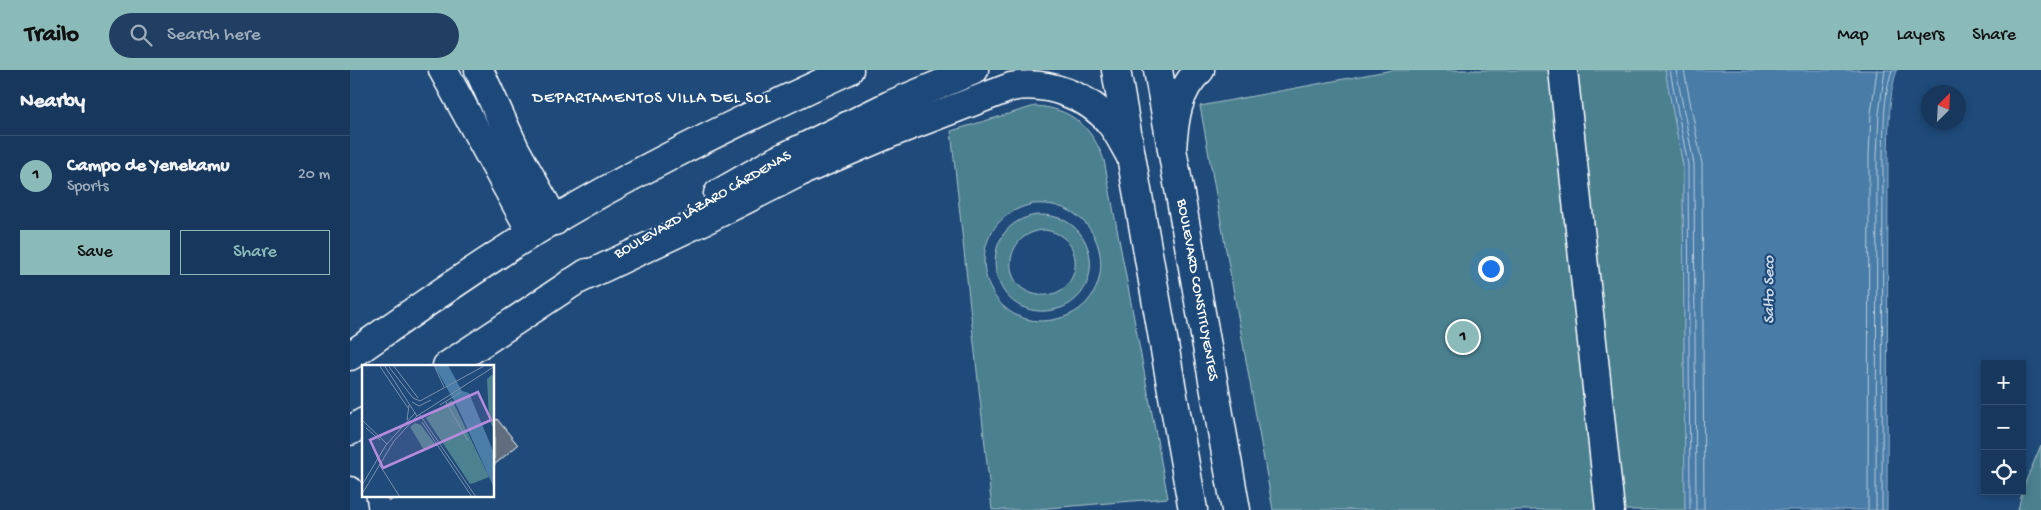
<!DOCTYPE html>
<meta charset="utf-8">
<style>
body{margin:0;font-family:"Gochi Hand",sans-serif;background:#203f62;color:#f1f3f6}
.controls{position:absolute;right:15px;bottom:15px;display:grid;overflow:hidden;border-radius:0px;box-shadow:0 2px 8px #0003}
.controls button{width:45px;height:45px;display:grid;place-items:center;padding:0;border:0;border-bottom:1px solid #365272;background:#17385c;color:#f1f3f6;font:25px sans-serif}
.compass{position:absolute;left:1571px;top:15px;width:45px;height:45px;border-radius:50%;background:#17385c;box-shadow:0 2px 8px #0003;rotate:24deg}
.you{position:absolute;left:1140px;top:198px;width:18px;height:18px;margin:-12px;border:4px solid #fff;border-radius:50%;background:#1a73e8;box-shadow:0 0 0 8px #1a73e833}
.badge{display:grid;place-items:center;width:32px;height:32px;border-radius:50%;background:#8bbbb9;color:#111;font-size:16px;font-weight:700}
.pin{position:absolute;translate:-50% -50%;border:2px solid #fff;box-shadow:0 1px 5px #0006}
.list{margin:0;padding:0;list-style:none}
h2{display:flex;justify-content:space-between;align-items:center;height:65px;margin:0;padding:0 20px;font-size:21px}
h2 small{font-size:16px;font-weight:400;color:#9eacbb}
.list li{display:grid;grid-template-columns:32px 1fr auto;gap:15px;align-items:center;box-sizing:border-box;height:80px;padding:0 20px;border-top:1px solid #365272}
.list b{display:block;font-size:19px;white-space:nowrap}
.list p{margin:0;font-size:16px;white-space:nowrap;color:#9eacbb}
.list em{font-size:16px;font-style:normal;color:#9eacbb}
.actions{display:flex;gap:10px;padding:15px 20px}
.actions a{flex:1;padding:11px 0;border:1px solid #8bbbb9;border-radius:0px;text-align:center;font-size:18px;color:#8bbbb9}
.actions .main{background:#8bbbb9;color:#111}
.icon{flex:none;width:28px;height:28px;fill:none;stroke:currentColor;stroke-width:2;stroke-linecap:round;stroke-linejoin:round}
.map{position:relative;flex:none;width:1691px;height:440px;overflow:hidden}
header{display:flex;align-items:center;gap:30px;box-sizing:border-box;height:70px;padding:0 25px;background:#8bbbb9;color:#111}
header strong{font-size:24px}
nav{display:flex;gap:28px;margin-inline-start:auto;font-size:18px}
.search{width:350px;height:45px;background:#203f62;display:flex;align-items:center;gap:12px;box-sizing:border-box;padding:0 18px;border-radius:28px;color:#9eacbb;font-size:19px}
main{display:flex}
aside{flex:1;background:#17385c}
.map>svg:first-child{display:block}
.green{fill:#4c818f;stroke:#a6c0c7;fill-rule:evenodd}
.water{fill:#4a7da8;stroke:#92b1cb}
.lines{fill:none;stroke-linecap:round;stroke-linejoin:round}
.shore{stroke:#b7cbdc;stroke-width:1}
.building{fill:#606d7f;stroke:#fff}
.minor-casing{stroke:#fff;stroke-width:31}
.major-casing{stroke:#fff;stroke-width:31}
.highway-casing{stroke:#fff;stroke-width:31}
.minor{stroke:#1f4a7a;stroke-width:28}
.major{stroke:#1f4a7a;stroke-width:28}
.highway{stroke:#1f4a7a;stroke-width:28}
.labels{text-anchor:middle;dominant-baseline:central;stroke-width:4.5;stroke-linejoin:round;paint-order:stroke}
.street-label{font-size:15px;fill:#fff;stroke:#1f4a7a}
.neighbourhood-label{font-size:16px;letter-spacing:1px;fill:#fff;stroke:#1f4a7a}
.water-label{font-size:16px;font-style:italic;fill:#d2dee9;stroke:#1f4a7a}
.inset-road{fill:none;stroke:#7992af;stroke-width:1}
.view{fill:#b68bdc;fill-opacity:0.15;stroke:#b68bdc;stroke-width:2.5}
.inset-edge{fill:none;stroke:#fff;stroke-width:2.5}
</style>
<header>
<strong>Trailo</strong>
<div class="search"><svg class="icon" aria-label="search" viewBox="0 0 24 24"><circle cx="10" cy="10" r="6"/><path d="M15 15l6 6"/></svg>Search here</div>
<nav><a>Map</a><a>Layers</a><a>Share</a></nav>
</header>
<main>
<aside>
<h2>Nearby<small></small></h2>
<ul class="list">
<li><span class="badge">1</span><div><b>Campo de Yenekamu</b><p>Sports</p></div><em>20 m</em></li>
</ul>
<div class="actions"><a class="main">Save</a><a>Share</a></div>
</aside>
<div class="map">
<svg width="1691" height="440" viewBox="0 0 1691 440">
<rect width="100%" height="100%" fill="#1f4a7a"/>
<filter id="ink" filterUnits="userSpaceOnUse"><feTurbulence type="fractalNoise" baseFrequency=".02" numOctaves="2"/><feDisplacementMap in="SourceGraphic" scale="10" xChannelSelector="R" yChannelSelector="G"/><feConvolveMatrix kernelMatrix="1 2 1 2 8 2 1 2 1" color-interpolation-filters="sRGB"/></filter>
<g filter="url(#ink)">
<!-- green -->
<g class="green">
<polygon points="1042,0 1315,0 1333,95 1335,440 923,440 850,36"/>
<path d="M 685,36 C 721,38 742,57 754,90 L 818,428 L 675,440 L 642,440 L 601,61 ZM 683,134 C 760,128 776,233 707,249 C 630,267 602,152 683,134 Z"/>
<path d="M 687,145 C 754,142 759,237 696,241 C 635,245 625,153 687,145 ZM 695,160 C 740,167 732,229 689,225 C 649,220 652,162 695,160 Z"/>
<polygon points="1691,375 1691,440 1668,440 1673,418"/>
</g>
<!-- water -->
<path class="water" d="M 1315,0 L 1547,0 C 1538,27 1539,58 1538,86 L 1537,440 L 1335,440 L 1333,95 Z"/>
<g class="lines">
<!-- shore -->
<g class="shore">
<polyline points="1320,0 1338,95 1340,440"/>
<polyline points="1326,0 1344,94 1346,440"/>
<polyline points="1334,0 1352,94 1354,440"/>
<polyline points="1518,440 1519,85 1521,43 1527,0"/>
<polyline points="1526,440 1527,86 1529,43 1535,0"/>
<path d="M 1532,440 L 1533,86 C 1534,58 1533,27 1542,0"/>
</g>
</g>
<!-- building -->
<g class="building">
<polygon points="147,349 168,375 144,395 144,352"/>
<polygon points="35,426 47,426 39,432"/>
</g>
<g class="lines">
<defs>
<g id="minor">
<polyline points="93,0 182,163"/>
<polyline points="129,0 165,79 205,151"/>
<polyline points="766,0 843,440"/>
<polyline points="808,0 886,440"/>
<polyline points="1213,0 1260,440"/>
<polyline points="0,421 3,440"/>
</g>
<g id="major">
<polyline points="368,124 422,93 540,35 624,0"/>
<path d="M 221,213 L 359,148 L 450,102 L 541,63 L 661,17 C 696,10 740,26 762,55 C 769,64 774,75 780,85"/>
<path d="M 0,286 C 60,244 120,201 182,163 C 284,101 391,50 499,0"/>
<polyline points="97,296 237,203"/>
<polyline points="0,361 14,352"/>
</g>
<path id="highway" d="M 822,79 C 824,51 827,20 850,0"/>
</defs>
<!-- minor casing -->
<use href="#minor" class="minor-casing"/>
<!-- major casing -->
<use href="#major" class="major-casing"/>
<!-- highway casing -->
<use href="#highway" class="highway-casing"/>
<!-- minor -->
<use href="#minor" class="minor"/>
<!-- major -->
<use href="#major" class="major"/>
<!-- highway -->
<use href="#highway" class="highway"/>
</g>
</g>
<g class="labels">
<!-- street labels -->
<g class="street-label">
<text transform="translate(353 135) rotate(-30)">BOULEVARD LÁZARO CÁRDENAS</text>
<text transform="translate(847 220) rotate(80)">BOULEVARD CONSTITUYENTES</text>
</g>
<!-- neighbourhood labels -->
<g class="neighbourhood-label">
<text x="302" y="29">DEPARTAMENTOS VILLA DEL SOL</text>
</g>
<!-- water labels -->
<g class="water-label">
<text transform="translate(1420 220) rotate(-90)">Salto Seco</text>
</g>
</g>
<!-- overview -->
<g transform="translate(12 295)">
<rect width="132" height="132" fill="#1f4a7a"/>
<path d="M 132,8 L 132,65 L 127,54 L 125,14 ZM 90,35 L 127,112 L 112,118 L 108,119 L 64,53 ZM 53,58 L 59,60 L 73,79 L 62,85 L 48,62 Z" fill="#4c818f"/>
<path d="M 72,0 L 86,0 L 100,26 L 107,28 L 132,88 L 132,123 L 96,43 Z" fill="#4a7da8"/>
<path class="inset-road" d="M 17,0 L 46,43M 22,0 L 55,51 L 133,1M 31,0 L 56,33M 72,0 L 82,22M 27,2 L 51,33 L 58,36 L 122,1M 50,37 L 57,41 L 69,35M 84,37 L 106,76M 78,40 L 99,27M 58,50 L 114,132M 0,55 L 25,79M 45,55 L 47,40M 60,57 L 110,132M 4,63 L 18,75M 17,99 L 38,132M 0,120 L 24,80 L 53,48M 0,129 L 32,76 L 55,51"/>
<path class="view" d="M 116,27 L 129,55 L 21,103 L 8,75 Z"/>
<rect width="132" height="132" class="inset-edge"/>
</g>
</svg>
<div class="controls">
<button>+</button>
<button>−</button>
<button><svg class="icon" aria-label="locate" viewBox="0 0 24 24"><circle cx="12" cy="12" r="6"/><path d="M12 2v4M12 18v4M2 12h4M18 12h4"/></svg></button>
</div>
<svg class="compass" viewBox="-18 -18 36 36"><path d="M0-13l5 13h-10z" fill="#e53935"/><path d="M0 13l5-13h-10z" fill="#9eacbb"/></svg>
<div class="you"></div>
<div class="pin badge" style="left:1113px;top:267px">1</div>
</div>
</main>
